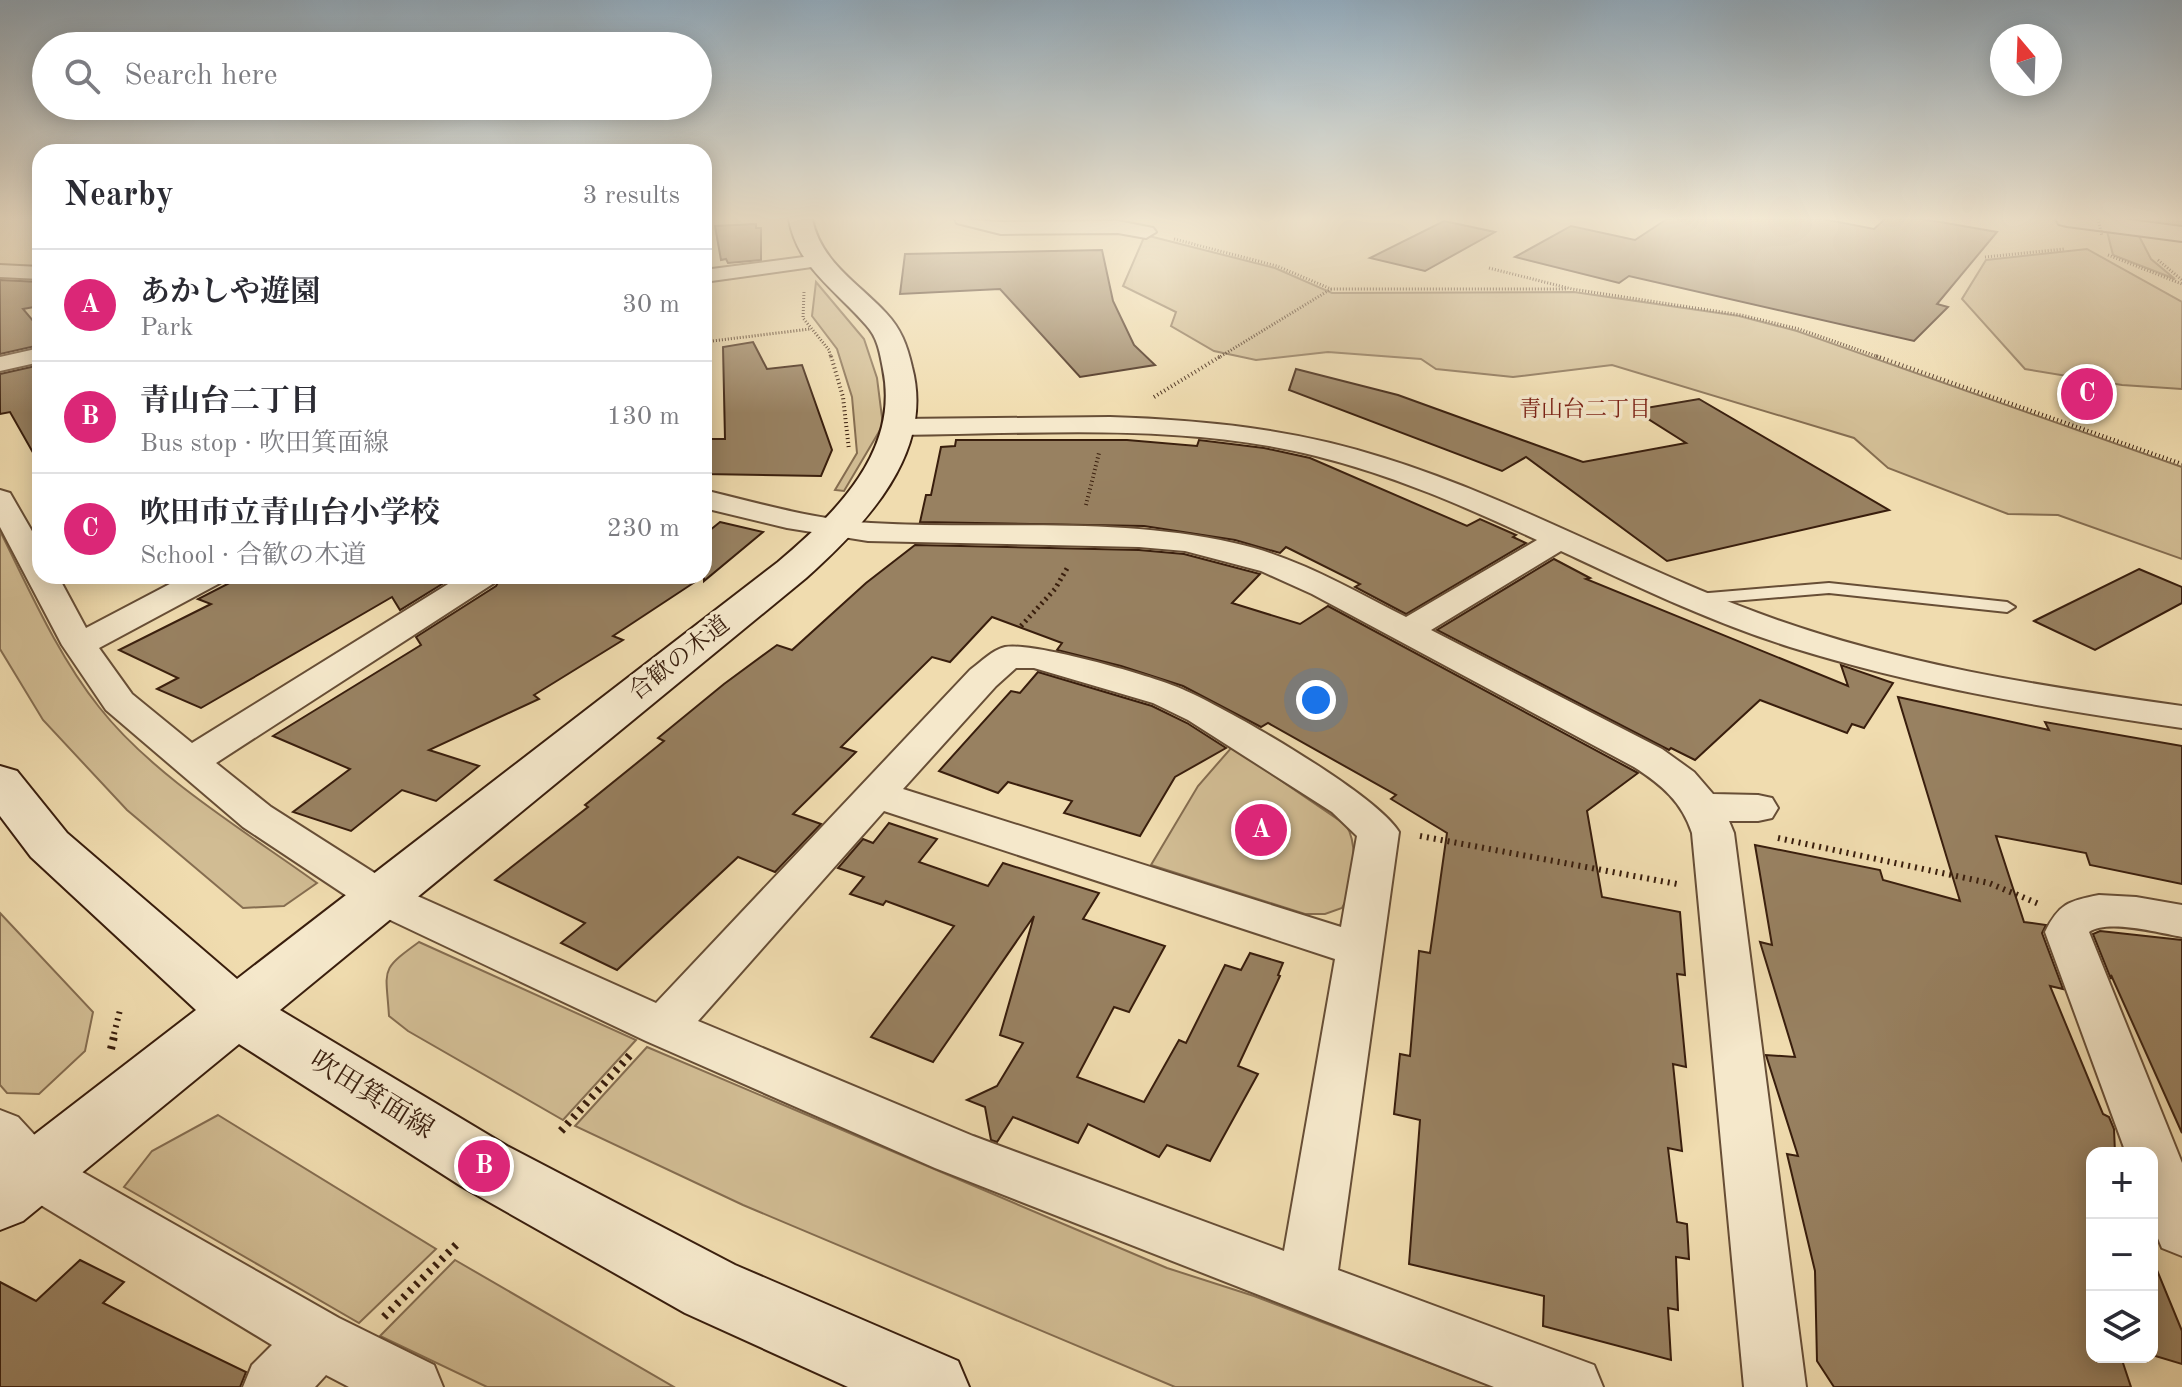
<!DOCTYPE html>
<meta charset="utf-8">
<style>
body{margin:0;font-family:"Old Standard TT","Noto Serif JP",serif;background:#f7f7f7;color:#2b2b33}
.controls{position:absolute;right:24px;bottom:24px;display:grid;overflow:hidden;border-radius:16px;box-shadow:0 4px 20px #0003}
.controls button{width:72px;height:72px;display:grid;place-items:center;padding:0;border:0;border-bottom:2px solid #e1e1e2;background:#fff;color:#2b2b33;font:40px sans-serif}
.compass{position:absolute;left:1990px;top:24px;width:72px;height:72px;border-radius:50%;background:#fff;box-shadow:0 4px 20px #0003;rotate:341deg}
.you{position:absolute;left:1316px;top:700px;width:28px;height:28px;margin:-20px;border:6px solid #fff;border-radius:50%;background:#1a73e8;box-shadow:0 0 0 12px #1a73e833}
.badge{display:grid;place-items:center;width:52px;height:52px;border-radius:50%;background:#db2777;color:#fff;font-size:26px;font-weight:700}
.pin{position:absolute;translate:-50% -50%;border:4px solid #fff;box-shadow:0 2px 8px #0006}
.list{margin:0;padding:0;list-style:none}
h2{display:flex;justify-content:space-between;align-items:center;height:104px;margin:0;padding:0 32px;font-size:34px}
h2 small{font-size:26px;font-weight:400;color:#7c7c81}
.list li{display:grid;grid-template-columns:52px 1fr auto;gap:24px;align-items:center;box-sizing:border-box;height:112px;padding:0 32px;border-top:2px solid #e1e1e2}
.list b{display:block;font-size:30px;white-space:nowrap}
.list p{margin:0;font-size:26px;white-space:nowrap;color:#7c7c81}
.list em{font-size:26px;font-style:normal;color:#7c7c81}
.icon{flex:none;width:44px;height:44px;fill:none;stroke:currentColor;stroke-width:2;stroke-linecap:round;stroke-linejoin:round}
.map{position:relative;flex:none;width:2182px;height:1387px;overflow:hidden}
.search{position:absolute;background:#fff;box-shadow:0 4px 20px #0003;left:32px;top:32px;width:680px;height:88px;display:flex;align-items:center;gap:20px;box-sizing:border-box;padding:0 28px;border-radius:44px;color:#7c7c81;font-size:30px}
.panel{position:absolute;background:#fff;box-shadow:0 4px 20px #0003;left:32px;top:144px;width:680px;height:440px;border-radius:24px}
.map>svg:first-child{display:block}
.green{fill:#d1bc93;stroke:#856d50;stroke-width:2}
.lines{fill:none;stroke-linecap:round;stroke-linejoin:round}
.river{fill:#b29b78;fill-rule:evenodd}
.building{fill:#988161;stroke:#391e0d;stroke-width:2}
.lane-casing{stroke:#674e36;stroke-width:4}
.street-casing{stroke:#674e36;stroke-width:4}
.secondary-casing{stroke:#391e0d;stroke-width:4}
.path-far4{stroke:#391e0d;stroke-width:3;stroke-dasharray:1 2;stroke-linecap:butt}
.path-far3{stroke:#391e0d;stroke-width:4;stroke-dasharray:1 3;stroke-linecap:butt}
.path-far2{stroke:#391e0d;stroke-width:5;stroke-dasharray:2 4;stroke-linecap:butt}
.path-far1{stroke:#391e0d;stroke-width:6;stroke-dasharray:2 5;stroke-linecap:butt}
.path{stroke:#391e0d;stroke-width:8;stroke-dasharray:3 6;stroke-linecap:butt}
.lane{fill:#f5e8cb;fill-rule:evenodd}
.street{fill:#f5e8cb;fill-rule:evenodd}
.secondary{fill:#f5e8cb;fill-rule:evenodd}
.path-bridge{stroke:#391e0d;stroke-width:3;stroke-dasharray:1 2;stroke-linecap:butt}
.labels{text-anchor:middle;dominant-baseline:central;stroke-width:7;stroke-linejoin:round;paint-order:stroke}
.far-neighbourhood-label{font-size:22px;fill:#7a1f14;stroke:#f5e8cb}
.street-label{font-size:24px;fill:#391e0d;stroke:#f5e8cb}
.near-street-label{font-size:28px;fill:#391e0d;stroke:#f5e8cb}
</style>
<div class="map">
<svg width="2182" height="1387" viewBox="0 0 2182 1387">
<rect width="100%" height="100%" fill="#f0dcaf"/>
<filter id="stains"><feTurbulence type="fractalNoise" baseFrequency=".0025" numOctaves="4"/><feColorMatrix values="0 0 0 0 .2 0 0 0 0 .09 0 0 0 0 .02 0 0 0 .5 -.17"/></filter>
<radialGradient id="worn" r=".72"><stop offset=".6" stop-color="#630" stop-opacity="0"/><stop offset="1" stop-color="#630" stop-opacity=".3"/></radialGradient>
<!-- green -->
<g class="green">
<polygon points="2107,231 2139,236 2151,259 2175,279 2113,255"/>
<polygon points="1145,235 1275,268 1332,293 1574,292 1739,316 1797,331 2182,467 2182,559 2058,515 2008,514 1888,468 1854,438 1612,365 1513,377 1436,369 1421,359 1328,352 1256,360 1214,351 1171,326 1176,312 1123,286"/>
<polygon points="2087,249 2182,302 2182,389 2122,385 2025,369 1962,299 1986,260"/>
<polygon points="816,282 864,339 877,378 883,425 844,491 835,490 857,453 852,397 837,349 812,316"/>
<path d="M 0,531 C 30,591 57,654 99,707 C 153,776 245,831 317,883 L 284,906 L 243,908 L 127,810 L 43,720 L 0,649 Z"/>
<path d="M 1232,747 L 1346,825 C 1359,845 1354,888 1342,908 L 1325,914 L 1305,914 L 1151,865 L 1198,786 Z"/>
<polygon points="0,913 93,1012 85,1051 39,1094 7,1093 0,1085"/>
<path d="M 419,942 L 636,1040 L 563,1120 L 408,1031 L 389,1016 C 386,968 379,971 419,942 Z"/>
<polygon points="647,1047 1167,1268 1254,1296 1493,1387 1175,1387 743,1205 575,1126"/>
<polygon points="218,1115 436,1249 359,1323 124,1187 152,1151"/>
<polygon points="455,1260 674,1387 487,1387 380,1336"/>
</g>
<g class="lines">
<!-- river -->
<polygon class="river" points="2148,219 2182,219 2182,233 2153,227"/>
</g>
<!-- building -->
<g class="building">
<polygon points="1667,219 1823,219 1874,229 1885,219 1923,219 1997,232 1937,304 1948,307 1914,341 1629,276 1619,283 1515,257 1571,226 1635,240"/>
<polygon points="1444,221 1495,232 1425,271 1370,258"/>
<polygon points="756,224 756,228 761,228 761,260 728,263 726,259 721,260 715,226"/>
<polygon points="1102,250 1113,301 1134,345 1155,365 1080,377 1000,289 900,294 905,254"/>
<polygon points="0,280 40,282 40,306 23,309 40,329 40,345 0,354"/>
<polygon points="753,342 767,369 802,365 832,450 821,476 704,474 704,439 725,439 723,347"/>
<polygon points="40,365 40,465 10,412 0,414 0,374"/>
<polygon points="1296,369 1398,395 1583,462 1686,443 1634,410 1699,399 1889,510 1667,561 1526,457 1502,471 1289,390"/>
<polygon points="956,440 1127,440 1197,446 1199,440 1264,448 1310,458 1467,526 1480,519 1516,535 1513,537 1526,543 1406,614 1355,587 1360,584 1286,547 1280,553 1235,540 1144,526 920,522 926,495 931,495 941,447 955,446"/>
<polygon points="720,522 763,532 704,581 704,576 613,636 623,640 534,695 539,699 429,750 479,766 436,801 402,790 351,831 293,812 350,769 273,736 421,645 416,637 496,586 502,576 704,576 704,535"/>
<polygon points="915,545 1139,550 1184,554 1260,574 1232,603 1300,624 1328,606 1638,773 1587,811 1602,897 1680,912 1685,975 1677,974 1686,1067 1673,1064 1682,1151 1668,1148 1677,1222 1687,1224 1689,1259 1676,1257 1678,1310 1668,1308 1671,1360 1543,1326 1544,1296 1409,1264 1420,1120 1394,1114 1400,1054 1410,1056 1419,951 1430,953 1447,833 1391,799 1396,795 1268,723 1261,727 1183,686 1121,666 1057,650 1062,643 992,617 950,662 932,657 841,747 856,752 793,814 821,824 775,872 738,857 617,970 561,943 585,923 495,880 588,807 585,805 664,741 658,738 724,684 777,645 792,650 866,583"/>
<polygon points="1554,559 1590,578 1586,579 1848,686 1841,665 1893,683 1864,728 1852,724 1847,733 1760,700 1695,760 1671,748 1669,750 1437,630"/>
<polygon points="2139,569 2182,587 2182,603 2095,650 2034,621"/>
<polygon points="243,576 455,576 400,610 392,597 201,708 157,689 178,678 119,650 211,604 198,599"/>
<polygon points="1038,672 1152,706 1187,723 1226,748 1175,777 1140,836 1064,813 1072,801 1008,782 998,793 939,771 1011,691 1020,693"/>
<polygon points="1898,697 2049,730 2045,722 2182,746 2182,884 2090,865 2086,853 1996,836 2024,922 2046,925 2042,933 2063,989 2050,986 2103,1114 2109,1117 2114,1129 2115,1153 2092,1153 2092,1357 2121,1357 2131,1387 1834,1387 1817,1361 1815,1271 1787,1154 1798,1156 1766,1055 1795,1057 1760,942 1772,945 1755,845 1880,870 1883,880 1960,901"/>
<polygon points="889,823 937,839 919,862 988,886 1003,863 1099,893 1083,919 1165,946 1129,1012 1114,1007 1077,1077 1144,1102 1179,1040 1186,1043 1225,965 1241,970 1250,953 1283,963 1278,975 1280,976 1238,1066 1258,1074 1210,1161 1167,1145 1159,1157 1088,1124 1078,1143 1013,1117 997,1142 991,1140 985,1107 967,1100 997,1086 1023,1043 1000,1035 1034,916 933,1062 871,1037 954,926 886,901 883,905 850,894 864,877 838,868 863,839 873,843"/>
<polygon points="2100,931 2182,940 2182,1133 2111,975 2111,979 2093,934"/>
<polygon points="2152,1258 2182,1331 2182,1364 2152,1355"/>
<polygon points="80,1260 124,1282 103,1303 246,1372 240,1387 0,1387 0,1282 36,1301"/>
</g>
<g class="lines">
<defs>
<polygon id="lane" points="1829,583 2007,602 2015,607 2007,612 1829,593 1697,604 1689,599 1697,594"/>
<g id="street">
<polygon points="955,219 1001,222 1118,221 1153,228 1156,232 1146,238 1118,233 1001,234 957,223"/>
<polygon points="819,255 829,261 826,265 704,282 704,270"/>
<polygon points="0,265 40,267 40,279 0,277"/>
<polygon points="40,348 40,362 0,371 0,357"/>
<path d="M 1110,417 C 1203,420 1295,429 1384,458 C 1513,498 1631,566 1758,613 C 1895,664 2038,686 2182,706 L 2182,728 C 2050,709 1918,687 1790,647 C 1711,622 1636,586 1561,551 L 1431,630 L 1662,749 L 1694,772 L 1713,794 L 1758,795 L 1772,798 L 1778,808 L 1772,818 L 1758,821 L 1729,821 L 1734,833 L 1806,1387 L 1744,1387 L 1692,833 C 1682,802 1662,785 1634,767 L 1312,594 L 1261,571 L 1185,551 L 1139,547 L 868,541 L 787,528 L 704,508 L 704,490 C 758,503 815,520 871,523 C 991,530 1115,516 1234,543 C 1295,556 1350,589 1406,617 L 1537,540 C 1466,507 1393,475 1316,456 C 1181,422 1037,434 899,435 L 890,433 L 886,427 L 890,421 L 899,419 Z"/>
<path d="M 0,490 L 10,493 L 40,545 L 40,576 L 58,576 L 86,628 L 185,576 L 225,576 L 220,583 L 99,648 L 132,694 L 192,743 L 461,576 L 499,576 L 494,583 L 216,763 L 271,807 L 395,886 L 656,1003 L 970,670 C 981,662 992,650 1005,647 C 1034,642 1152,676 1182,689 C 1228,709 1375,793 1399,832 L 1338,1270 L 1594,1365 L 1603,1387 L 1494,1387 L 935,1168 L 646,1041 L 365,908 L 243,827 L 106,710 L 62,645 L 0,527 ZM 1016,668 L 1034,668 L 1153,703 L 1188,720 L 1332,812 L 1357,836 L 1341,927 L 903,789 L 996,686 ZM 884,811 L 1335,959 L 1284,1251 L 973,1136 L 698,1021 Z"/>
<path d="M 2099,895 L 2136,897 L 2182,905 L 2182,937 C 2160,933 2108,919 2089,932 L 2182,1163 L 2182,1256 L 2162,1248 L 2152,1224 L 2152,1153 L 2126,1153 L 2045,932 C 2059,904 2068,901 2099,895 Z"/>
<polygon points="0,1110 18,1117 54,1156 339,1318 434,1365 443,1387 349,1387 326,1375 315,1387 243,1387 252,1365 272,1345 16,1190 0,1171"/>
</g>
<g id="secondary">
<path d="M 789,219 L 812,219 C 821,262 857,282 886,313 C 901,329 907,345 912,367 C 935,453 865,525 806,578 L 280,1010 L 507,1146 L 735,1265 L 958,1361 L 969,1387 L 848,1387 L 685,1313 L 461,1186 L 239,1044 L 23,1221 L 0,1230 L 0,1161 L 196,1010 L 31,857 L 0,816 L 0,766 L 17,771 L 67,833 L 237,979 L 778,562 C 836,513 900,451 883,369 C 880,353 878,338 866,325 C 836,290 797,267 789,219 Z"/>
<polygon points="2056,219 2122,219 2182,227 2182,241 2067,226 2059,224"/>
</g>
</defs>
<!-- lane casing -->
<use href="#lane" class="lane-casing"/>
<!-- street casing -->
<use href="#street" class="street-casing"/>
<!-- secondary casing -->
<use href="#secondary" class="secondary-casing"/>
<!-- path-far4 -->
<g class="path-far4">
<polyline points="1174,239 1277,266 1331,289 1567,289"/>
<polyline points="2108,255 2182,284"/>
<polyline points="1985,257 2064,249"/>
<polyline points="2158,260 2182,280"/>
<polyline points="1489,268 1572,289 1741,315 1799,329 1882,358"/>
<polyline points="804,292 803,318 829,350 831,358"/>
<polyline points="704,342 810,329"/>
<polyline points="1218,358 1331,289"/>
</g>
<!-- path-far3 -->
<g class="path-far3">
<polyline points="831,356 843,397 849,450"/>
<polyline points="1876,356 2182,464"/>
<polyline points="1154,397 1221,356"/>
<polyline points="1086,505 1099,453"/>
</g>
<!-- path-far2 -->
<polyline class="path-far2" points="1021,626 1055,589 1069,565"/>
<!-- path-far1 -->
<g class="path-far1">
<polyline points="1420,836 1677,884"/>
<polyline points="1778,838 1989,883 2039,904"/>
<polyline points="114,1034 120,1010"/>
</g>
<!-- path -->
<g class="path">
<polyline points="111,1049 115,1032"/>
<polyline points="561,1131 630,1055"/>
<polyline points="384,1317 460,1241"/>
</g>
<!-- lane -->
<use href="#lane" class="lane"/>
<!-- street -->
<use href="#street" class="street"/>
<!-- secondary -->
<use href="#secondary" class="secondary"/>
<!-- path-bridge -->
<polyline class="path-bridge" points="2098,219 2102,236"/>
</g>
<!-- sky -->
<linearGradient id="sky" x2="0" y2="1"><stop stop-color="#92aabb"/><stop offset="0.53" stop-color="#f8efdb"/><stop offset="1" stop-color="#f8efdb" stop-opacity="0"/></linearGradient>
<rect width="2182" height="413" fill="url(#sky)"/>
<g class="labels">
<!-- far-neighbourhood labels -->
<g class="far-neighbourhood-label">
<text x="1585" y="410">青山台二丁目</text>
</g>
<!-- street labels -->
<g class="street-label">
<text transform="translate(680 659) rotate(-38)">合歓の木道</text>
</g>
<!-- near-street labels -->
<g class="near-street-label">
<text transform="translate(371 1096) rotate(32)">吹田箕面線</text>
</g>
</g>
<rect width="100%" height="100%" filter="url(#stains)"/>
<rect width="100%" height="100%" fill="url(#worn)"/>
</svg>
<div class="controls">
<button>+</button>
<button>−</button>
<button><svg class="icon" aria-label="layers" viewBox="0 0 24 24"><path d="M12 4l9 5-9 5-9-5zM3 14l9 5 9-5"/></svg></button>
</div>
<svg class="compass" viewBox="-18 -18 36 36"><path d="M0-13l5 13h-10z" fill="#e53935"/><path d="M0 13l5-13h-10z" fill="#7c7c81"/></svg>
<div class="you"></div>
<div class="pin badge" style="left:1261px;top:830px">A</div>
<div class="pin badge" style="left:484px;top:1166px">B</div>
<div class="pin badge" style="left:2087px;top:394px">C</div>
<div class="search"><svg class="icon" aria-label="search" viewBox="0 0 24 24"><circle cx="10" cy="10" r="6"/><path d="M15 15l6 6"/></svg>Search here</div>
<section class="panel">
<h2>Nearby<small>3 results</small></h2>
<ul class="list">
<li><span class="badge">A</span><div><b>あかしや遊園</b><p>Park</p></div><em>30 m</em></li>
<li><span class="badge">B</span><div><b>青山台二丁目</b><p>Bus stop · 吹田箕面線</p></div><em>130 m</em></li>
<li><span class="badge">C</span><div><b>吹田市立青山台小学校</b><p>School · 合歓の木道</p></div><em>230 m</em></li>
</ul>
</section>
</div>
